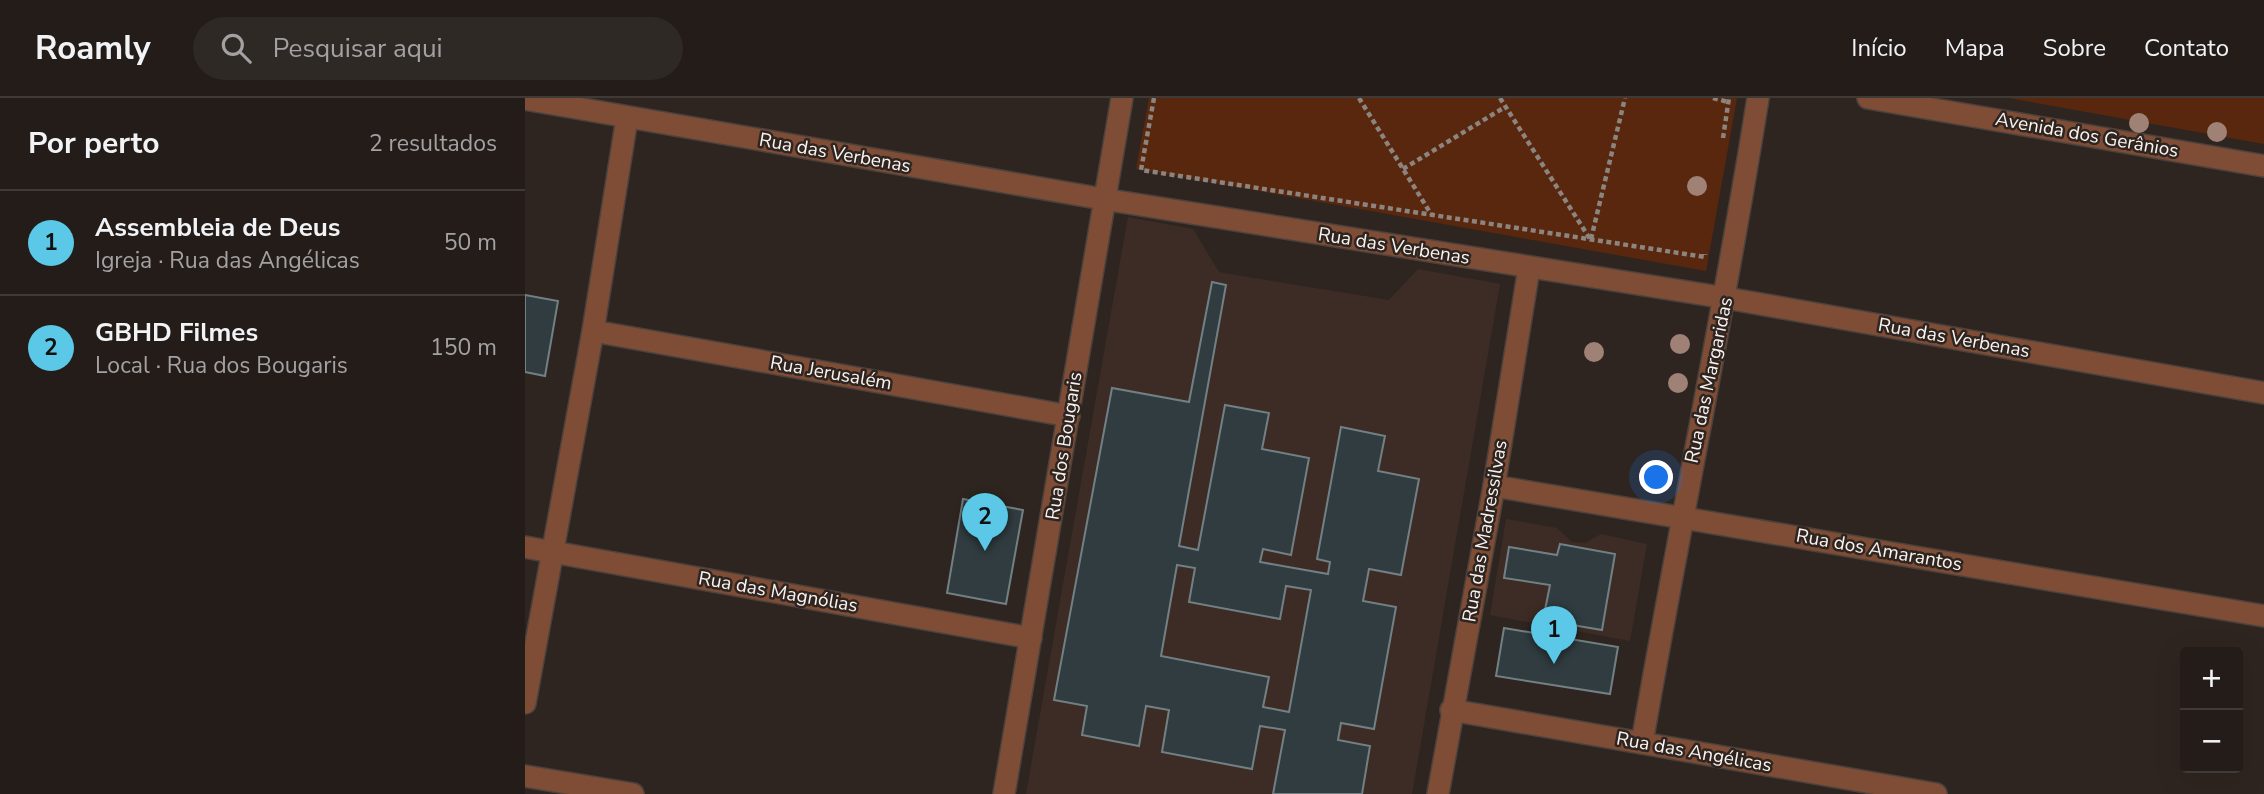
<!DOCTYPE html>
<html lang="pt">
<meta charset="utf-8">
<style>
body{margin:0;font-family:"Nunito Sans",sans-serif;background:#2f2925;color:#f1f3f6}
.controls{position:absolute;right:21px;bottom:21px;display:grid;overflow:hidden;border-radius:7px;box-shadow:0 7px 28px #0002}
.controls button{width:63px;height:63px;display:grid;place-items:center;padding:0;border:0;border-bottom:2px solid #403a37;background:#231c18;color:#f1f3f6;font:35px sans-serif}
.you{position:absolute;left:1132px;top:380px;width:24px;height:24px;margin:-18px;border:5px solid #fff;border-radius:50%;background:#1a73e8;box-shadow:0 0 0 10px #1a73e833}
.badge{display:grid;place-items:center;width:46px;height:46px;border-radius:50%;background:#5ac8e6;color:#111;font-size:23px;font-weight:700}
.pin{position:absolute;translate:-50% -58px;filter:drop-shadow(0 2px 4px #0008)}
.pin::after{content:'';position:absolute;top:37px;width:24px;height:21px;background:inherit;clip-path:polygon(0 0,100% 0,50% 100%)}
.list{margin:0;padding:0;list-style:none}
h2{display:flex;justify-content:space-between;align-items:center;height:91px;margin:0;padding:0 28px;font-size:30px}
h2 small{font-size:23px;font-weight:400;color:#a3a1a2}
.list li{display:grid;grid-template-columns:46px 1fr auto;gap:21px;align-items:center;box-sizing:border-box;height:105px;padding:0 28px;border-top:2px solid #403a37}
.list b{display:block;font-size:26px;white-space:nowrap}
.list p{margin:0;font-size:23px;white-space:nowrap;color:#a3a1a2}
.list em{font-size:23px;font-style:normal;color:#a3a1a2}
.icon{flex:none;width:38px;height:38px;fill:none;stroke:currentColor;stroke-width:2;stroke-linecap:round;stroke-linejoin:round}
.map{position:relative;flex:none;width:1739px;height:696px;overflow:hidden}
header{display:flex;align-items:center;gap:42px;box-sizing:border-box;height:98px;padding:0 35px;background:#231c18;border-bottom:2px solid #403a37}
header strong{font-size:33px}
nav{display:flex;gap:38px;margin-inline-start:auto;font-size:24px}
.search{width:490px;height:63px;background:#2f2925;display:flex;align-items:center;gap:18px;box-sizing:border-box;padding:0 24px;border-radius:38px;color:#a3a1a2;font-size:26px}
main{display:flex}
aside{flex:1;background:#231c18}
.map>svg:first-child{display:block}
.built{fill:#3d2c25}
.green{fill:#58270e}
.building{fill:#303c40;stroke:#728084;stroke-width:2;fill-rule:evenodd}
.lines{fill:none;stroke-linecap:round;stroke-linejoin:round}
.minor-casing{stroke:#4b423d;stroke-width:24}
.path{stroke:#8c847f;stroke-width:4.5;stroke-dasharray:5 3.5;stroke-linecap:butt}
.minor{stroke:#7f4d36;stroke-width:21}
.tree{fill:#9f8275}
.labels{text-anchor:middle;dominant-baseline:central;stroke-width:5;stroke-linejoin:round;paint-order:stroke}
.street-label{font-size:19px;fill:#f9f2ef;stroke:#2f2520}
</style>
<header>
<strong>Roamly</strong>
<div class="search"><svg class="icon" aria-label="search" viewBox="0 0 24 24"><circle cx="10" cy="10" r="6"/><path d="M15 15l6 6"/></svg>Pesquisar aqui</div>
<nav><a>Início</a><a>Mapa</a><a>Sobre</a><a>Contato</a></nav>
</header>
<main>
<aside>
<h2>Por perto<small>2 resultados</small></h2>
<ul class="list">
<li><span class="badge">1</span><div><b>Assembleia de Deus</b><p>Igreja · Rua das Angélicas</p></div><em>50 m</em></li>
<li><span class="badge">2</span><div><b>GBHD Filmes</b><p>Local · Rua dos Bougaris</p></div><em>150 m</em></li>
</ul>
</aside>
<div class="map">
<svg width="1739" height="696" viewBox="0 0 1739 696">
<rect width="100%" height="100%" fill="#2f2520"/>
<!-- built -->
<g class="built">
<polygon points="603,119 668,131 694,174 722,179 864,202 893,171 975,186 887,696 501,696"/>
<polygon points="981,421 1032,430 1047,444 1060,445 1076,436 1122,446 1105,543 965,517"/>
</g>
<!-- green -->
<g class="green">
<polygon points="624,0 1212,0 1181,173 611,71"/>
<polygon points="1484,0 1739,0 1739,46"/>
</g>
<!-- building -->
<g class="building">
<path d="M 687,184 L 701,187 L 654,448 L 673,452 L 700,307 L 744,315 L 737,351 L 784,360 L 766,457 L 738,451 L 735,464 L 803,476 L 805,464 L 792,461 L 816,329 L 860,338 L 853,373 L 894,381 L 876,477 L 844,471 L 838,503 L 871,509 L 849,631 L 816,625 L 813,642 L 845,648 L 837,696 L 748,696 L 760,632 L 735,628 L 727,671 L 637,654 L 644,612 L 621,608 L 614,648 L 557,637 L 562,608 L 529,602 L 587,290 L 664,304 ZM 652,467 L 670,470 L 664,504 L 755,521 L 761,488 L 786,492 L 764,614 L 738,609 L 744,579 L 636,558 Z"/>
<polygon points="0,197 33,203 20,278 0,274"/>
<polygon points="438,401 498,412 481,506 422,495"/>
<polygon points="1035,446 1090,456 1077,532 1018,522 1025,487 979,480 984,449 1032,457"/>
<polygon points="979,530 1093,549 1085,596 971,578"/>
</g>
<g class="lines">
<defs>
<g id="minor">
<polyline points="1343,0 1739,68"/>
<polyline points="0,1 578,101 1201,200 1739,295"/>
<polyline points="68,233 544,318"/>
<polyline points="969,388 1739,518"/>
<polyline points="0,449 506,540"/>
<polyline points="0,605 68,233 102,20"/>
<polyline points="926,612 1411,696"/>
<path d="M 1117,645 C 1154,430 1199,216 1233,0"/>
<polyline points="0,678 108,696"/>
<polyline points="479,696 597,0"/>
<polyline points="913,696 969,388 1004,170"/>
</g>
</defs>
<!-- minor casing -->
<use href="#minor" class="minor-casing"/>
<!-- path -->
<g class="path">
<polyline points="629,0 616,72 1180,159 1180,156"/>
<polyline points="834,0 906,116"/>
<polyline points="975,0 1065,141"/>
<polyline points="1188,0 1203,4"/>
<polyline points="1198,40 1204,0"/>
<polyline points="878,71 980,9"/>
<polyline points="1066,141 1100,0"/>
</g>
<!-- minor -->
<use href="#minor" class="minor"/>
</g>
<!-- trees -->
<g class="tree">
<circle cx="1614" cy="25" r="10"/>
<circle cx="1692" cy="34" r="10"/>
<circle cx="1172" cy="88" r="10"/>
<circle cx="1155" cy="246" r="10"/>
<circle cx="1069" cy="254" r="10"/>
<circle cx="1153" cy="285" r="10"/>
</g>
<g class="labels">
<!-- street labels -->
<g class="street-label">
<text transform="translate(1562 37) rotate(10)">Avenida dos Gerânios</text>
<text transform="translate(310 55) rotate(10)">Rua das Verbenas</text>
<text transform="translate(869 148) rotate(9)">Rua das Verbenas</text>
<text transform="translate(1429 240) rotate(10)">Rua das Verbenas</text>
<text transform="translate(306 275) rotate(10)">Rua Jerusalém</text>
<text transform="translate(1184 282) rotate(-78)">Rua das Margaridas</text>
<text transform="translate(539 348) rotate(-81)">Rua dos Bougaris</text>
<text transform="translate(960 433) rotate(-80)">Rua das Madressilvas</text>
<text transform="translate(1354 452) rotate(10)">Rua dos Amarantos</text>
<text transform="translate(253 494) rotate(10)">Rua das Magnólias</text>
<text transform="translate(1169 654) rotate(10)">Rua das Angélicas</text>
</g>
</g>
</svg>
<div class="controls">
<button>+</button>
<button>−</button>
</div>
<div class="you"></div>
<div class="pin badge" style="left:1029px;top:566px">1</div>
<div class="pin badge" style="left:460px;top:453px">2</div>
</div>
</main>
